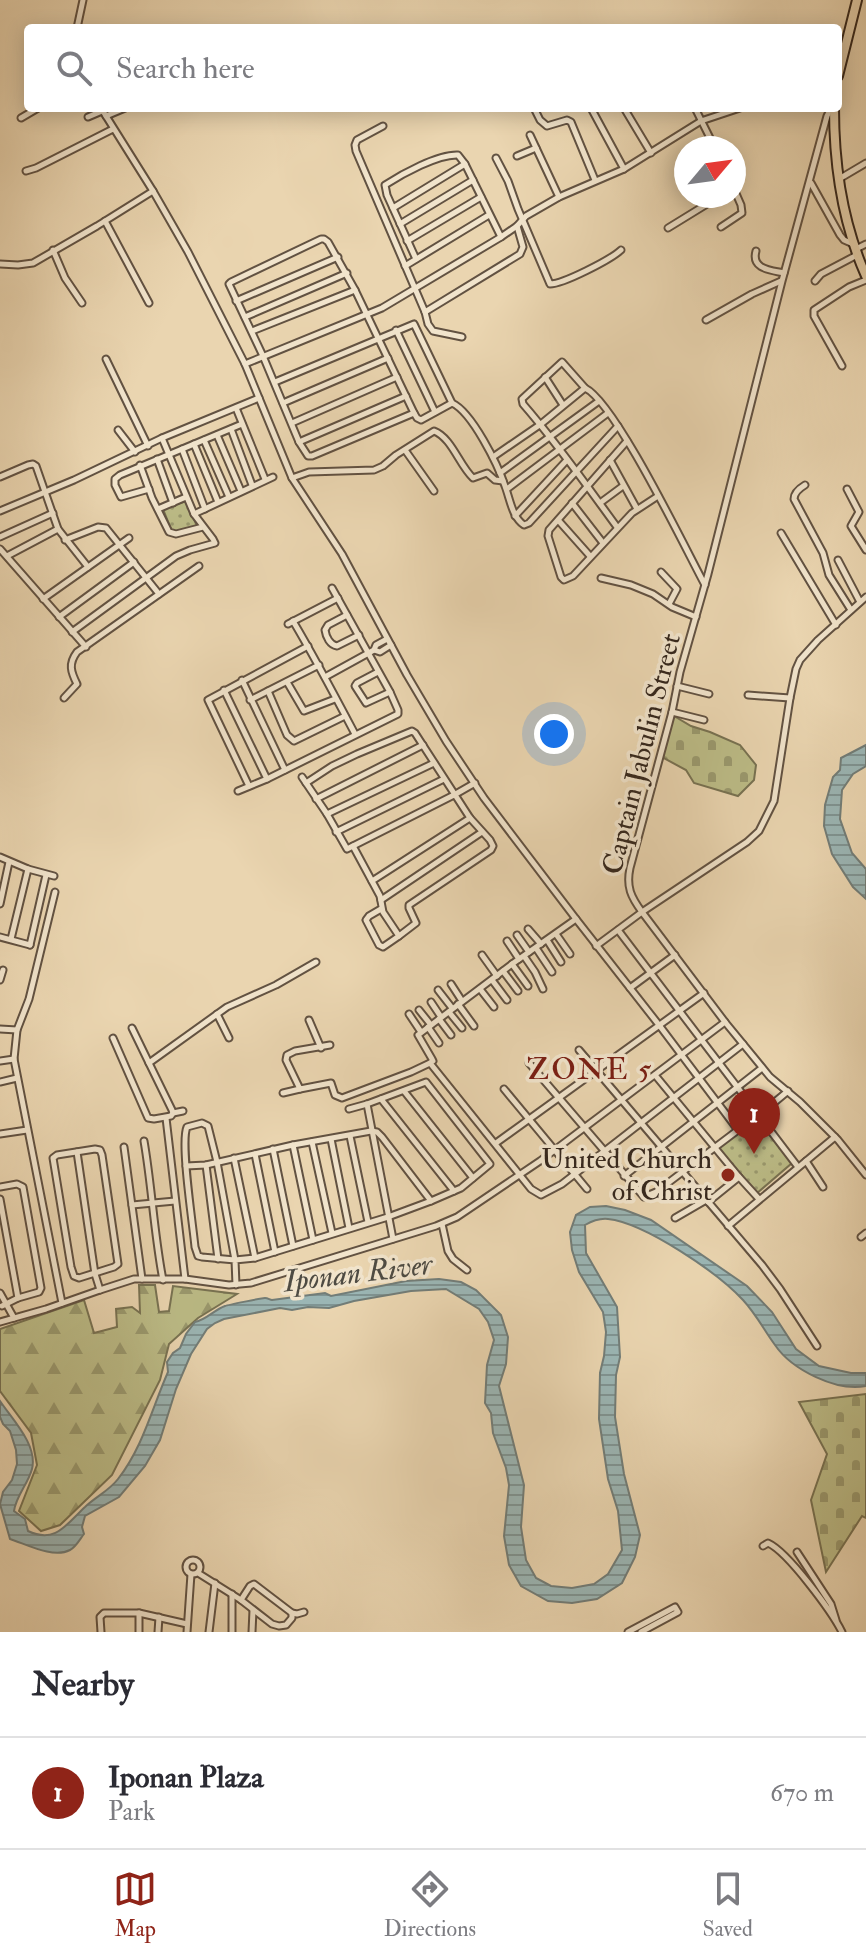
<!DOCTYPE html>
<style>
body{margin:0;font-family:"IM FELL Double Pica",serif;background:#f7f7f7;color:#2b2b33}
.compass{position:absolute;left:674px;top:136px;width:72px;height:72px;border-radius:50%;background:#fff;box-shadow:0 4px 20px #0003;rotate:61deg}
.you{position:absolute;left:554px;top:734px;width:28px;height:28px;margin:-20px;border:6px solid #fff;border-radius:50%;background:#1a73e8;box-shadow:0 0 0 12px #1a73e833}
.badge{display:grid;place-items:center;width:52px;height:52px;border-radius:50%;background:#8f2418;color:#fff;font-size:26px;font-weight:700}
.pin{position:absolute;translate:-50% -66px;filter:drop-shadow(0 2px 4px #0008)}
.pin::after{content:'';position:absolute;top:42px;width:28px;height:24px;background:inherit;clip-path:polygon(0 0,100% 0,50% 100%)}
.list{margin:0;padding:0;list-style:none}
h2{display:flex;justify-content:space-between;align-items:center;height:104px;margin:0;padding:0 32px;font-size:34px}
h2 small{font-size:26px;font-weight:400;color:#7c7c81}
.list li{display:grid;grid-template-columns:52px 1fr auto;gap:24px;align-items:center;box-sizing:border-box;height:112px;padding:0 32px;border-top:2px solid #e1e1e2}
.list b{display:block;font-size:30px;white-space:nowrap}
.list p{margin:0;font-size:26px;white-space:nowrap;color:#7c7c81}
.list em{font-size:26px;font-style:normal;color:#7c7c81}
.icon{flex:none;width:44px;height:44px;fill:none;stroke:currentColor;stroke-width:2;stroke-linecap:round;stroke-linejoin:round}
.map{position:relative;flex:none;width:866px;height:1632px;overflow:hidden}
.search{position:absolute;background:#fff;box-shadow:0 4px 20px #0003;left:24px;right:24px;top:24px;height:88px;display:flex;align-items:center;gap:20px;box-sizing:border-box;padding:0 28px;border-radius:8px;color:#7c7c81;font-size:30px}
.sheet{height:216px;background:#fff}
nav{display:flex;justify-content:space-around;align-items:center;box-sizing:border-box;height:112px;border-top:2px solid #e1e1e2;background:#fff;font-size:22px;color:#7c7c81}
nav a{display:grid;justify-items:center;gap:4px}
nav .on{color:#8f2418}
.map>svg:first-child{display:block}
.forest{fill:url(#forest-firs);stroke:#787252;stroke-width:2}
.cemetery{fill:url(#cemetery-stones);stroke:#787252;stroke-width:2}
.park{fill:url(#park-dots);stroke:#787252;stroke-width:2}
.water{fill:url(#water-rules);stroke:#727d78;stroke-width:2}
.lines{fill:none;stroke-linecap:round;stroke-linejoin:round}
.minor-casing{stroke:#625242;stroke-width:9}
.highway-casing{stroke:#35271d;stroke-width:12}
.minor{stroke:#f1e4cc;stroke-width:5}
.highway{stroke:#ead5b0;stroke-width:8}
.poi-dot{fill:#8f2418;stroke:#f1e4cc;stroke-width:3}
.labels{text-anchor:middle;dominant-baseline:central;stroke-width:7;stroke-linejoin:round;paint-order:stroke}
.street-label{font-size:28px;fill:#35271d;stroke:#f1e4cc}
.poi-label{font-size:28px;fill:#35271d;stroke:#f1e4cc;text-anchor:end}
.neighbourhood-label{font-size:30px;letter-spacing:2px;fill:#7a1f14;stroke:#f1e4cc}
.water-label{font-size:30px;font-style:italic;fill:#4e4b43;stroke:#f1e4cc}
</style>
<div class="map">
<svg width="866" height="1632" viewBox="0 0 866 1632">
<defs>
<pattern id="forest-firs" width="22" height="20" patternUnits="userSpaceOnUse" patternTransform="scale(2)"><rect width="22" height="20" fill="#bcbc87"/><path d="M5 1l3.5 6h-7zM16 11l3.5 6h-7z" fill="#9a996e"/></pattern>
<pattern id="cemetery-stones" width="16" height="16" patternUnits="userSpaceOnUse" patternTransform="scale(2)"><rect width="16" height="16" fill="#bcbc87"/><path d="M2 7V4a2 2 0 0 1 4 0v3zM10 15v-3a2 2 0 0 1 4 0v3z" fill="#9a996e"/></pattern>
<pattern id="park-dots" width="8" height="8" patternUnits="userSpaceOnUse" patternTransform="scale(2)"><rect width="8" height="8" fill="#bcbc87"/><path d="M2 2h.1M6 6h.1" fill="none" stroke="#9a996e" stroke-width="1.8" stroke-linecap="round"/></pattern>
<pattern id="water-rules" width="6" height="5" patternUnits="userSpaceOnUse" patternTransform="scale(2)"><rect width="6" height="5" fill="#9bb6b5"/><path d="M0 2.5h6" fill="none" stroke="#7f9493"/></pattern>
</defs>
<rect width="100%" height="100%" fill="#ead5b0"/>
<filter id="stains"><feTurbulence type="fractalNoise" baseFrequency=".0025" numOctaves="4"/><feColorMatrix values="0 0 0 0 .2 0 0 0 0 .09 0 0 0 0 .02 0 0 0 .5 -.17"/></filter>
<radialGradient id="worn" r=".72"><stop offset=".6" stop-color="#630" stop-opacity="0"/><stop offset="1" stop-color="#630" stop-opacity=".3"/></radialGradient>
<!-- forest -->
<polygon class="forest" points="139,1285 155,1285 159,1312 169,1311 173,1286 237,1294 198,1318 169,1344 160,1380 112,1475 60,1525 41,1531 19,1511 37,1465 31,1433 0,1391 0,1329 84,1300 94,1333 117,1327 116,1309 132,1307 140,1313"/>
<!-- cemetery -->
<g class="cemetery">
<polygon points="669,713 691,726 710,732 740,745 756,765 754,780 738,796 694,783 686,770 658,755"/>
<polygon points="866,1394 866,1518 862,1516 826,1572 811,1500 827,1454 799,1402"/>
</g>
<!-- park -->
<g class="park">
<polygon points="186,501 197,526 173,534 163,509"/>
<polygon points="754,1115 792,1163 756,1194 716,1146"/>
</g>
<!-- water -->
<g class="water">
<polygon points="866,745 866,766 853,774 842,790 840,819 852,853 866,869 866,899 853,887 832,854 824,826 825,805 833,777 840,770 841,758"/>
<path d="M 606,1206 L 625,1210 L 651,1220 L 747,1286 L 772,1312 L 796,1349 L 819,1366 L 851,1373 L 866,1373 L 866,1386 C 837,1392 792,1370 775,1345 C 764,1330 756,1314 743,1300 C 718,1273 645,1223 608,1219 C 599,1218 592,1221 585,1225 L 586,1253 L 617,1307 L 620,1357 L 616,1375 L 615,1417 L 624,1474 L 640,1535 L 635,1557 L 622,1583 L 597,1599 L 572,1603 L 548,1601 L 521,1586 L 509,1565 L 504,1536 L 509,1485 L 506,1468 L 493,1433 L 491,1413 L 485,1403 L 487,1365 L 494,1340 L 488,1322 L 479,1309 L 446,1289 L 411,1291 L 354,1301 L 329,1308 L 308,1307 L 292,1310 L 280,1308 L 224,1319 L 215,1323 L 207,1329 L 191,1354 L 176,1389 L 160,1440 L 145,1466 L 119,1497 L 85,1516 L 82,1527 L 84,1534 C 80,1539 76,1547 70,1550 C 53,1559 26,1544 10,1539 L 0,1504 L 3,1492 L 12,1480 L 17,1464 L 16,1450 L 10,1431 L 3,1424 L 0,1417 L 0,1401 C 12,1419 38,1445 32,1469 C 28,1484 16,1496 14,1511 L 25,1519 L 28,1531 C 55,1544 66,1525 85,1507 C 95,1497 109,1491 118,1479 C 143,1447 152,1408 168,1372 L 167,1362 L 173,1353 L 180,1348 L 186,1334 L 195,1322 C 206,1320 214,1310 225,1306 C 228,1305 262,1298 265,1298 C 268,1298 270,1300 272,1300 L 325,1293 L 331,1296 L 406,1281 L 439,1279 L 461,1282 L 476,1290 L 501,1315 L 508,1337 L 506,1364 L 499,1386 L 524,1485 L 521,1527 L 526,1560 L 536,1578 L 551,1586 L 572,1588 L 594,1584 L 608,1574 L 622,1550 L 618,1511 L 608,1479 L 599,1419 L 600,1373 L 604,1356 L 606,1332 L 603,1312 L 579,1272 L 572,1250 L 570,1232 L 576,1215 L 590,1207 Z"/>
</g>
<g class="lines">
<defs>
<g id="minor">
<polyline points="77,28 83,0"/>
<polyline points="101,108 153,191 188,252 245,364 292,478 342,554 407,675 446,741 484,798 576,919 659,1025 738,1130 656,1192 644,1197 529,1063"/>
<polyline points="534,108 540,120 547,126 567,120 571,122 595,180"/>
<polyline points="591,108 624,169"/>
<polyline points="624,108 651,153"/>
<polyline points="695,108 715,148"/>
<path d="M 831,108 L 827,116 L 782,281 L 708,574 L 680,672 L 672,712 L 630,868 C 626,887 631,897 642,912 L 725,1022 L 770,1077 L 800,1102 L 838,1140 L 866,1175"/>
<polyline points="106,116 125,108"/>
<polyline points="88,117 102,111"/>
<polyline points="21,118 38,108"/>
<polyline points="383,126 357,140 355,145 356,151 425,312 428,324 433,331 462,337"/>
<polyline points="530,135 559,197"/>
<polyline points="517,156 536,148"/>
<path d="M 496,158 L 508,181 L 518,209 L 550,284 C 563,284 610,260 621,250"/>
<polyline points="26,171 36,168 113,129"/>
<polyline points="839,179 866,163"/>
<polyline points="811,183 840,235 844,240 853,244"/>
<polyline points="393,208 465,164"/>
<polyline points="105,221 149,303"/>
<polyline points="400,224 473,180"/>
<polyline points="721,227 742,213 741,205 734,189"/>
<polyline points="668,228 720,196"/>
<polygon points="321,239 324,239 328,242 355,290 414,413 312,456 308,456 299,442 263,356 229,284 231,282"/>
<polyline points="407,241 481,197"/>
<polyline points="856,249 866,244"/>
<polyline points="53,250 65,278 82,303"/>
<path d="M 756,251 C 751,269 770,270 784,273"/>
<path d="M 416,259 L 387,195 L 385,185 C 402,174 438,154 458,155 L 465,164 L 501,237"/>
<polyline points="0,264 18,265 33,263 97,226 153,191"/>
<polyline points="405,266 489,215"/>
<polyline points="815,281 821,274 857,255"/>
<polyline points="236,301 338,257"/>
<polyline points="425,312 520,254 523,247 517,226"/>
<polyline points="245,317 347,273"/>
<polyline points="706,320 752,294 781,281"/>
<polyline points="396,330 435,412"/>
<polyline points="252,331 355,290"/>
<polyline points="106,359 148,446"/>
<polyline points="245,364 382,308 501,237 517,226 526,216 559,197 624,169 701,121 740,108"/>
<polyline points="842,366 814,316 814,310 849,287 866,280"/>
<polyline points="545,377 563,405"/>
<path d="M 275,382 L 414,324 L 452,403 C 472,412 498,465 505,486 C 510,499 512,517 524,525 L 529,523 L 618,426"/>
<path d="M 585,388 L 562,362 L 522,399 L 523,404 C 557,443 587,486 617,527"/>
<polyline points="283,403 388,358"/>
<polyline points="236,408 265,479"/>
<polyline points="414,413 417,418 421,420 452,403"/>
<polyline points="292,423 397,377"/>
<polyline points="231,429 252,485"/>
<polyline points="118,430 135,452"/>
<polyline points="217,435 241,491"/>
<polyline points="204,440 229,497"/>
<polyline points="627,441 549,530 548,536 561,577 564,580 573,576 632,513 658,496"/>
<polyline points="299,442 406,396"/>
<polyline points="194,444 218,502"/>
<polyline points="182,449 205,509"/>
<polyline points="405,450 434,491"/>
<path d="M 493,457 L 541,424 L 585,388 C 615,402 685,548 705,585"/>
<polyline points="157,459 173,503"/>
<polyline points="610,460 637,509"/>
<polyline points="140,465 152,498 169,532 176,534 203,527"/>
<polyline points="500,473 599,401"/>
<polyline points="0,477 28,465 33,464 36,466 58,529 88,567"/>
<path d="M 292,478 L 309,472 L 374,470 L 383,466 L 396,455 L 434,431 C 452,438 459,465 473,478 L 487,473 L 495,480 L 503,481"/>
<path d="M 805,485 C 800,488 794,492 794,499 L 823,553 L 829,575 L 851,610"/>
<polyline points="149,489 121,497 115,485 115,479 120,475 242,424"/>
<polyline points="507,489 608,413"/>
<polyline points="847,489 859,512 851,526 866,550"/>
<polyline points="572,503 603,543"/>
<polyline points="600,503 623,486"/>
<polyline points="158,509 186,497"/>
<polyline points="0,511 74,480 162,438 259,398"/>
<polyline points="194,514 273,477"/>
<polyline points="515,516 567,460"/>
<polyline points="558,520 590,556"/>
<polyline points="781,533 836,625"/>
<polyline points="0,537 53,513"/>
<polyline points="65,540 98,527 106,528 159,594"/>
<polyline points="0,549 86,647"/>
<polyline points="7,556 58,529"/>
<polyline points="838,560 860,602"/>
<polyline points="661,572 677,589 669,604"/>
<polyline points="601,578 631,585 653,594 672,607 696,617"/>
<polyline points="43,599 129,538"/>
<path d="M 347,615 L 328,625 L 325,630 C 326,637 330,645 337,646 L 359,635"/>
<polyline points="59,617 134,562"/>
<path d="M 293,621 C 315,658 335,696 355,734"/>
<polyline points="288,624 338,598"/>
<polyline points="72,632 176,556 190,550 215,543 213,539 194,514 162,438"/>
<polyline points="374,650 380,652 391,645"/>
<polyline points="378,672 357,683 355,686 366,703 390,692"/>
<polyline points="325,677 374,650 376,645 387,639"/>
<polyline points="242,680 285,770"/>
<polyline points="287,682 304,711 335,699"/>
<polyline points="677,686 709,694"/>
<polyline points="224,690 267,779"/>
<polyline points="268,691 287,735 294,741 345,716"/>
<polyline points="748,695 790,698"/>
<path d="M 64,698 L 77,684 C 71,672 68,664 77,652 L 199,566"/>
<polyline points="250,700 319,665"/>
<polyline points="672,712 704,720"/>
<polyline points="302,777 327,814 347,849 454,795 475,783"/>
<polyline points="306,783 332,766 357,754 412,731 415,733 470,818 490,840 493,846 491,850 409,905 409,908 416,923 399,936"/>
<polyline points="249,786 208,700 308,646"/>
<polyline points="238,791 267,779 398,714 398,710 390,692 332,588"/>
<polyline points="316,799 423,745"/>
<polyline points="327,814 434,763"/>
<polyline points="336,832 444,779"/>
<polyline points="353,846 380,896 383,912 399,936 383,947 379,945 366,920 369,916 381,909"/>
<polyline points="0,857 28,869 54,876"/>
<polyline points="372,881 470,818"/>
<polyline points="55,892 29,999 17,1030 14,1059 62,1303"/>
<polyline points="381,900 482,832"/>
<polyline points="0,904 9,862"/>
<polyline points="576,919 512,964 418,1035 432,1059 433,1061 430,1063 531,1189 541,1195 562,1184 743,1044"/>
<polyline points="528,929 541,944"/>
<polyline points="618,930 798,1167"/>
<polyline points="556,934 570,954"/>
<polyline points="517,935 529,952"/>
<polyline points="0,937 30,945"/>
<polyline points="11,939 28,869"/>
<polyline points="547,940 561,962"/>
<polyline points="507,941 519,959"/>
<polyline points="30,945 46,875"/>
<polyline points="596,946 642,912 747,842 759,831 774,801 790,698 796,669 800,660 818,640 866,597"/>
<polyline points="536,948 552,972"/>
<polyline points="482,955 497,976"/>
<polyline points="524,956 535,972 543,989"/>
<polyline points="512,964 528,986"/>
<polyline points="503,971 518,991"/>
<polyline points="0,980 3,970"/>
<polyline points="492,980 507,1000"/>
<polyline points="451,984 462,1001"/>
<polyline points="630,988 675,955"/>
<polyline points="480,989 494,1007"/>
<polyline points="438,990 452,1008"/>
<polyline points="431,1002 441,1017"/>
<polyline points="458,1004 474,1026"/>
<polyline points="419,1010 431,1025"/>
<polyline points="449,1012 462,1028"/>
<polyline points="217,1014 229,1038"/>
<polyline points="409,1014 421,1032"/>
<polyline points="439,1019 451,1035"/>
<polyline points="309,1020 321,1048"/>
<polyline points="428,1027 439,1043"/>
<polyline points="132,1028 149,1063"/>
<polyline points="0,1029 17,1030"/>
<polyline points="113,1038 148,1118 154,1119 171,1116 173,1113 172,1110 149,1063 227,1007 276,985 316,962"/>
<polyline points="330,1045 295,1051 287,1055 286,1060 300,1089 331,1083 335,1095 342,1098 411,1072 430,1063"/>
<polyline points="579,1050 762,1265 780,1289 817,1346"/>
<polyline points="0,1061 14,1059"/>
<polyline points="655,1075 739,1177 759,1199"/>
<polyline points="0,1082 17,1078"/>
<polyline points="504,1089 587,1189"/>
<polyline points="404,1091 473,1178"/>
<polyline points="283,1093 300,1089"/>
<polyline points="381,1099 454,1191"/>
<polyline points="367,1104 393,1239"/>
<polyline points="173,1113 183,1111"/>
<polyline points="758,1116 788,1091"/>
<polyline points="166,1118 185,1279"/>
<polyline points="0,1134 27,1130"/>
<polyline points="350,1136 368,1222"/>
<polyline points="331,1139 349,1228"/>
<path d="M 144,1141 C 152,1187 154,1234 163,1280"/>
<polyline points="312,1142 332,1233"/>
<polyline points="496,1143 704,993"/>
<polyline points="293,1145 313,1240"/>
<polyline points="124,1147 142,1279"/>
<polygon points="95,1149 100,1150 102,1155 118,1264 114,1267 79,1278 74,1276 71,1267 53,1158 57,1155"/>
<polyline points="273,1149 293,1246"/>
<polyline points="77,1152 95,1274 100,1290"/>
<polyline points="255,1154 275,1252"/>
<polyline points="234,1158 255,1258"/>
<polyline points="806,1161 823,1187"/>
<polyline points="206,1165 218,1259"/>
<polyline points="186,1166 206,1165 293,1145 371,1131 377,1132 382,1137 431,1201"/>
<polyline points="624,1176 762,1068"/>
<polyline points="0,1187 17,1184 23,1187 41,1288 39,1292 18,1298 2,1306"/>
<polyline points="0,1199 18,1298"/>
<polyline points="708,1202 739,1177"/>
<polyline points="132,1205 175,1201"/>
<polyline points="675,1218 706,1200"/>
<polyline points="442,1224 448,1251 453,1259 467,1270"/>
<polyline points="728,1226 835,1137"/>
<polyline points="861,1237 866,1233"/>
<path d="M 236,1285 L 235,1260 L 217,1162 L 208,1126 L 202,1123 L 187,1127 C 180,1142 193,1225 195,1247 L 198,1256 L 202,1257 L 235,1260 L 255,1258 L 388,1217 L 431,1201 L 461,1188 L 490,1164 L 426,1082 L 367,1104 L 349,1109"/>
<polyline points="0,1293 14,1318"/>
<polyline points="0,1322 46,1309 100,1290 134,1279 185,1279 229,1285 251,1283 436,1226 457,1217 540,1161 725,1022"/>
<path d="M 763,1546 L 768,1543 C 788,1552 832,1612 842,1632"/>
<polyline points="797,1552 831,1604 836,1620"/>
<circle cx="193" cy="1567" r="7"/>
<polyline points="198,1573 241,1600 272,1624 279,1626 286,1625 292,1618 292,1613"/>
<polyline points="232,1594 232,1632"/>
<polyline points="241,1600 250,1586 254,1584 292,1613 297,1614 304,1612"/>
<polyline points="101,1632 100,1617 104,1613 139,1613 187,1624"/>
<polyline points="139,1632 139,1613"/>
<polyline points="158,1632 159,1617"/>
<polyline points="187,1632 191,1574"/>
<polyline points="209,1632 215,1583"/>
<polyline points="252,1632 253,1610"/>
<polyline points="628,1632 675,1607 678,1612 641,1632"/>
</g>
<g id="highway">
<polyline points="838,76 857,0"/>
<path d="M 834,108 C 834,167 842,222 866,276"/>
</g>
</defs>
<!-- minor casing -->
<use href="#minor" class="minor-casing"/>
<!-- highway casing -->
<use href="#highway" class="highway-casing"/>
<!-- minor -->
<use href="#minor" class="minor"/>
<!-- highway -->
<use href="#highway" class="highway"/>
</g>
<!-- markers -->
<circle class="poi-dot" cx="728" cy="1175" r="8"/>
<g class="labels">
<!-- street labels -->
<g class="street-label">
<text transform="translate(642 754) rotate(-76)">Captain Jabulin Street</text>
</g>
<!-- poi labels -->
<g class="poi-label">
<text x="712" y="1159">United Church<tspan x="712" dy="32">of Christ</tspan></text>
</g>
<!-- neighbourhood labels -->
<g class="neighbourhood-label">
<text x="590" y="1069">ZONE 5</text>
</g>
<!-- water labels -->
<g class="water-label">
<text transform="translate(358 1273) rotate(-7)">Iponan River</text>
</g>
</g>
<rect width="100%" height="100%" filter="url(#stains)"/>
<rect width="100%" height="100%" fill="url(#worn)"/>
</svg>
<svg class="compass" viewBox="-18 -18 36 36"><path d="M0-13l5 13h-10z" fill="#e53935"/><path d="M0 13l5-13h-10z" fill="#7c7c81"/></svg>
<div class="you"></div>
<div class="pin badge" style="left:754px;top:1154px">1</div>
<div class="search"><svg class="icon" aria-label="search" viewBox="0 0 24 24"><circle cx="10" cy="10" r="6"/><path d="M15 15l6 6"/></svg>Search here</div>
</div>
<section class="sheet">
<h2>Nearby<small></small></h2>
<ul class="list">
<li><span class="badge">1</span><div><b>Iponan Plaza</b><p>Park</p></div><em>670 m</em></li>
</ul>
</section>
<nav>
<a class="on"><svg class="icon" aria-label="map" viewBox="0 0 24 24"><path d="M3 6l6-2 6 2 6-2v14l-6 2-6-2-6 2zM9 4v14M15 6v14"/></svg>Map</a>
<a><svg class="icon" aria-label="directions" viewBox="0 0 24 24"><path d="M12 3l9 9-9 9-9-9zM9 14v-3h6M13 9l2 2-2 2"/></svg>Directions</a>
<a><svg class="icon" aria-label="saved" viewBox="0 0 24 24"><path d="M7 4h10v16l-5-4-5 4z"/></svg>Saved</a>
</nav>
